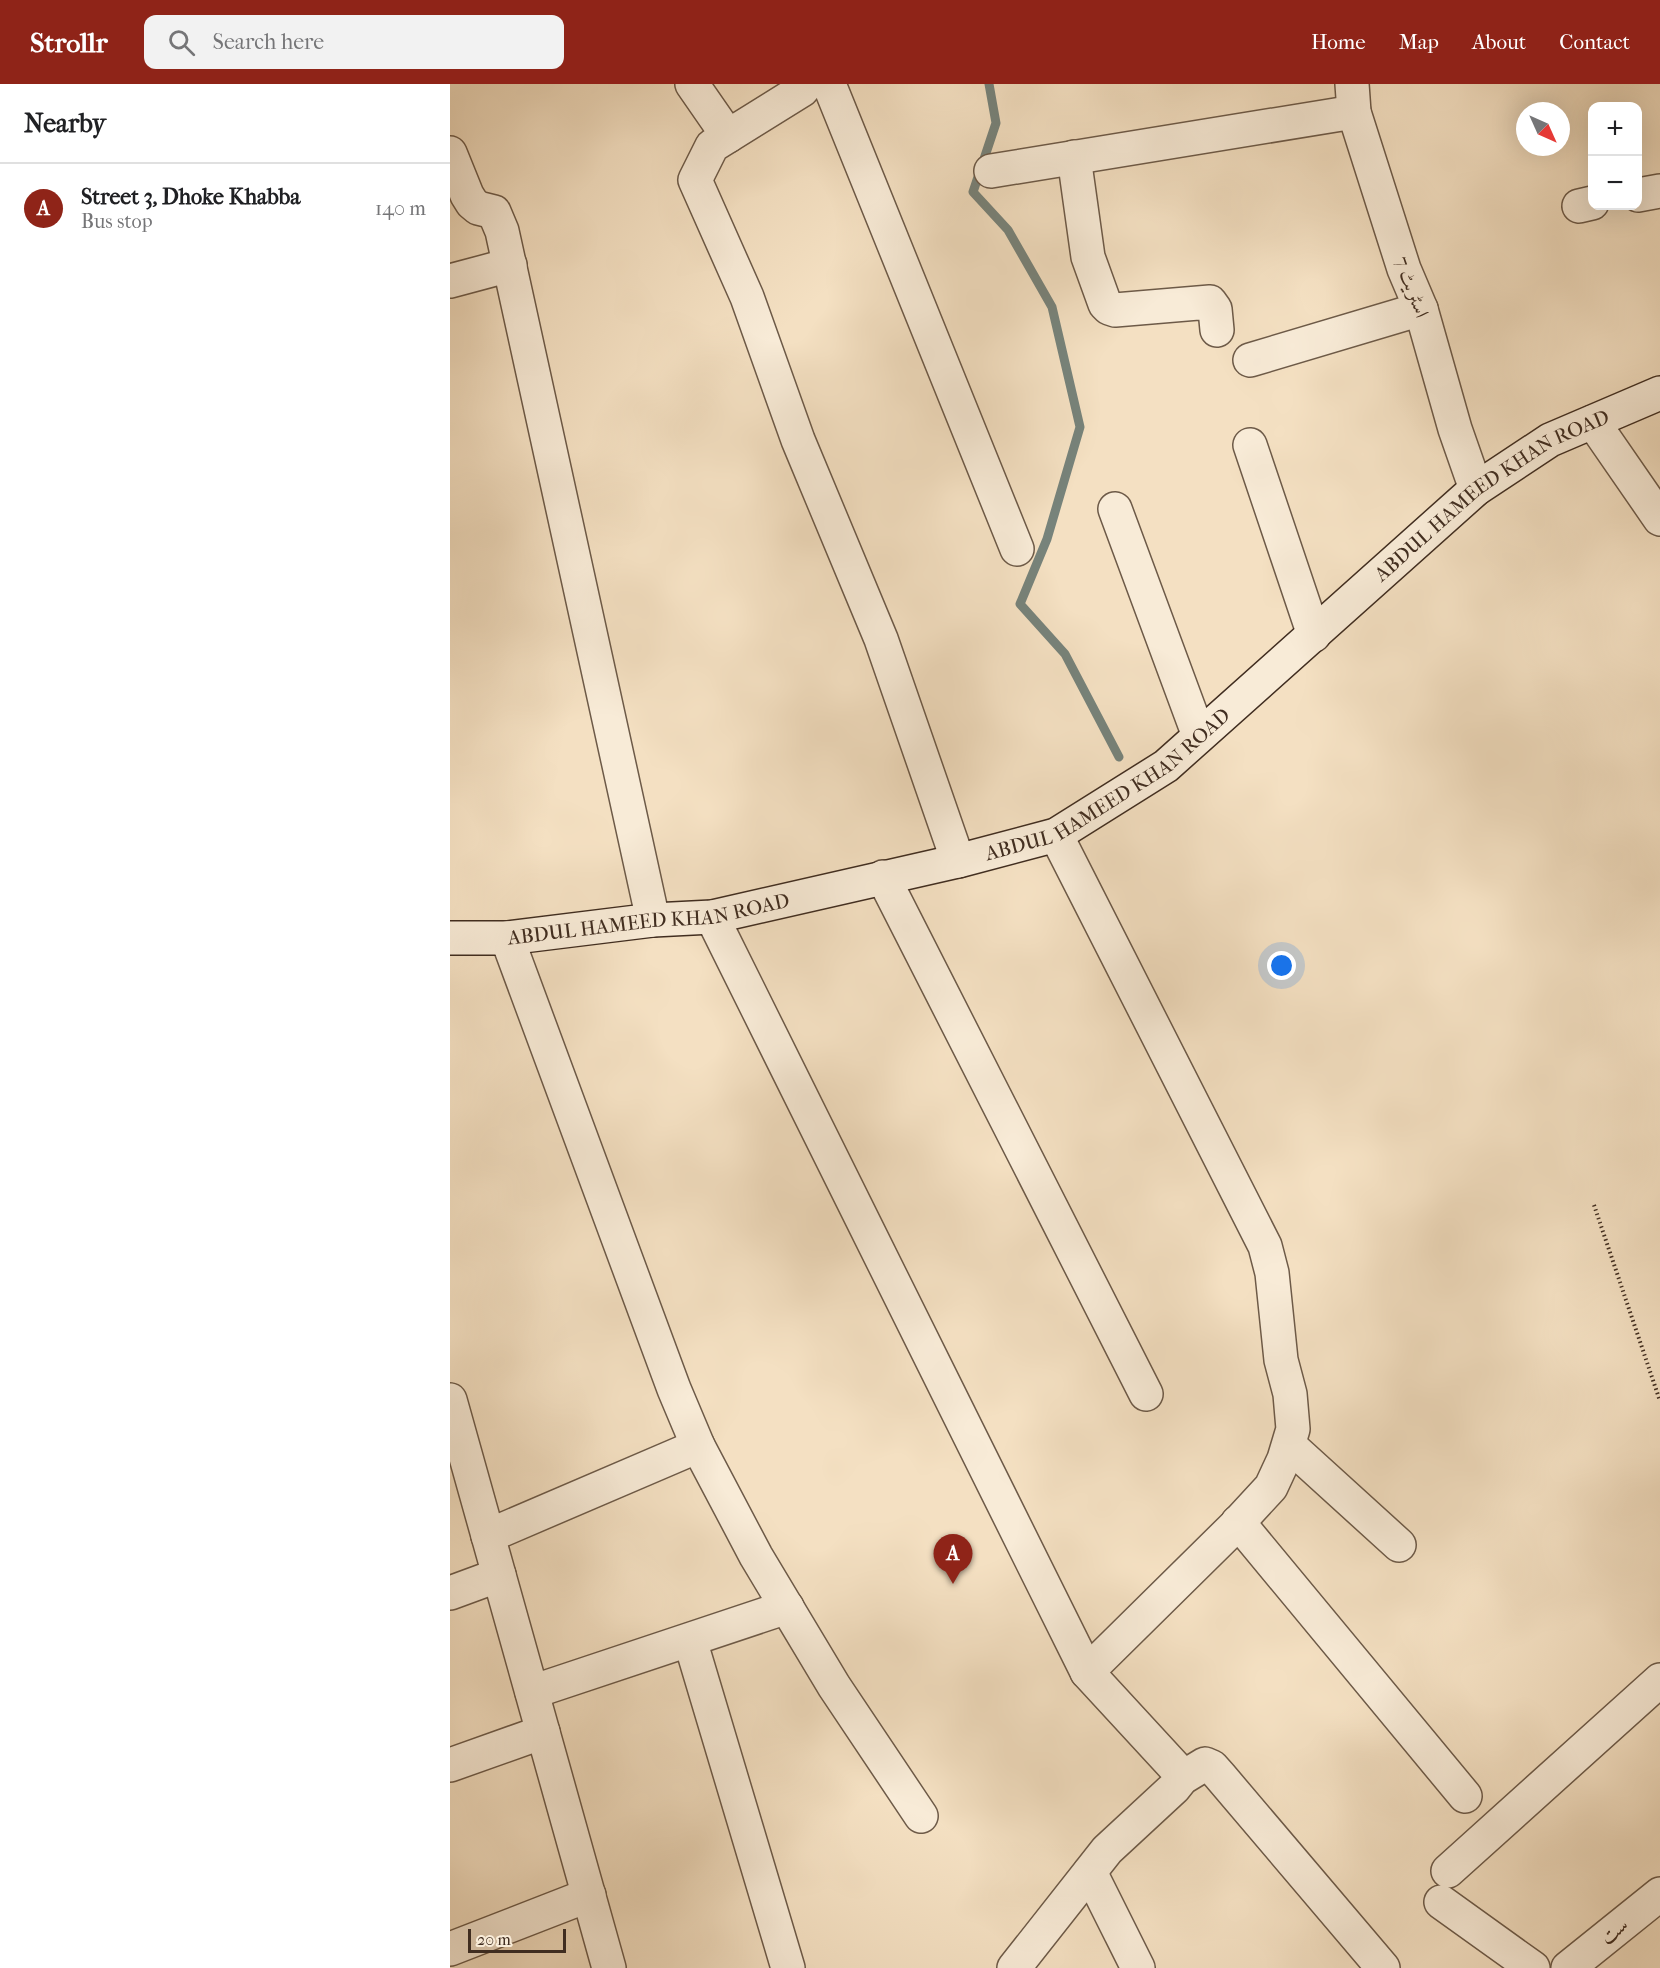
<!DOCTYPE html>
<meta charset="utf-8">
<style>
body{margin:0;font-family:"IM FELL French Canon",Amiri,serif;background:#f2f2f2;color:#202124}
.controls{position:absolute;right:18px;top:18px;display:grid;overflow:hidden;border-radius:12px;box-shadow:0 6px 24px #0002}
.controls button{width:54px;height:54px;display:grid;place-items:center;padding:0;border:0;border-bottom:2px solid #e0e0e0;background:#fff;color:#202124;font:30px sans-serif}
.compass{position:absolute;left:1066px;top:18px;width:54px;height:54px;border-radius:50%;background:#fff;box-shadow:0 6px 24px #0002;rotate:135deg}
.scale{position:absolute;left:18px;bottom:15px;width:98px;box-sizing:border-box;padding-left:6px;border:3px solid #402d20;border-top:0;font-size:16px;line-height:21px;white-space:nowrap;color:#402d20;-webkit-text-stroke:4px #f8ebd7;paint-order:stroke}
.you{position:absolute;left:832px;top:882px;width:21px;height:21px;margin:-15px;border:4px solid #fff;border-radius:50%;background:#1a73e8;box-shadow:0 0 0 9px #1a73e833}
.badge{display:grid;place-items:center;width:39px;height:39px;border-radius:50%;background:#8f2418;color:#fff;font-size:20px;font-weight:700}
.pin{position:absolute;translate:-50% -50px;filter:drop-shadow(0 2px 3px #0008)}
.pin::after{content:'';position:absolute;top:32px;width:21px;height:18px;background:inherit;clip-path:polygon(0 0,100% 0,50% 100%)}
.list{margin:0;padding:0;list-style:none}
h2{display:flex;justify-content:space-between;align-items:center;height:78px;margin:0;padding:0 24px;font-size:26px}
h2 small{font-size:20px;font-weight:400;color:#757577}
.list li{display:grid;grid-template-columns:39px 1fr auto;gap:18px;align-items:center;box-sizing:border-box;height:90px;padding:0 24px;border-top:2px solid #e0e0e0}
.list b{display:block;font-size:22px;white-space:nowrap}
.list p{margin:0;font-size:20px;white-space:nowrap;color:#757577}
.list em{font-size:20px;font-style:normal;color:#757577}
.icon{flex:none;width:33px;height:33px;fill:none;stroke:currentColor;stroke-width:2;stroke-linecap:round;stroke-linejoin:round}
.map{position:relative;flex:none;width:1210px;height:1884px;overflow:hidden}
header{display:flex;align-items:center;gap:36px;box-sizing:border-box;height:84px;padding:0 30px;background:#8f2418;color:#fff}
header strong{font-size:28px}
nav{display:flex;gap:33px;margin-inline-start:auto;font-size:21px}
.search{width:420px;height:54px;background:#f2f2f2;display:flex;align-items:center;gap:15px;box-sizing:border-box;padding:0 21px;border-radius:12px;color:#757577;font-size:22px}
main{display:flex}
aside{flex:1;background:#fff}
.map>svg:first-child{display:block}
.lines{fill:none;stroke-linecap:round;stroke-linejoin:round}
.stream{stroke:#77837b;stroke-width:9}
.minor-casing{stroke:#6d5a48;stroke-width:36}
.secondary-casing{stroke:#402d20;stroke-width:36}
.path{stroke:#402d20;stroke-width:4;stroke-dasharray:1.5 3;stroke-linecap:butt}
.minor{stroke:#f8ebd7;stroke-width:33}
.secondary{stroke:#f8ebd7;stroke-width:33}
.labels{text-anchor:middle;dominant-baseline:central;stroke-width:4.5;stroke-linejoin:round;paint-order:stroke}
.street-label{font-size:20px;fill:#402d20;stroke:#f8ebd7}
</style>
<header>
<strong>Strollr</strong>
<div class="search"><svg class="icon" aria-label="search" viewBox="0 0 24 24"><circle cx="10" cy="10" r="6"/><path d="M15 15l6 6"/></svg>Search here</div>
<nav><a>Home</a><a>Map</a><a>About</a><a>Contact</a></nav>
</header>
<main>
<aside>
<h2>Nearby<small></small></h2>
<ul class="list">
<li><span class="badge">A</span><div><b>Street 3, Dhoke Khabba</b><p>Bus stop</p></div><em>140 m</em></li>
</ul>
</aside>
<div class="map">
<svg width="1210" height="1884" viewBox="0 0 1210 1884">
<rect width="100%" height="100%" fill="#f4e0c2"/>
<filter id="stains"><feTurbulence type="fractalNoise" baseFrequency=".00333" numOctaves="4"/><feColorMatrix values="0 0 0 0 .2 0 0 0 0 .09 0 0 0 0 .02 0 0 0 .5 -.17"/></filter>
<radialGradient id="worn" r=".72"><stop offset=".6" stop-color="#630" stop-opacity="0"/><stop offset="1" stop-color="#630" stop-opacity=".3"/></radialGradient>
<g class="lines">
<!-- stream -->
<polyline class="stream" points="539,0 546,39 523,108 558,146 602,223 630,343 597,455 570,520 615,570 669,673"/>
<defs>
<g id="minor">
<polyline points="242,0 278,52"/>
<polyline points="357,0 352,6 262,62 245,96 297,213 348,356 431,555 508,777"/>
<polyline points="379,0 567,465"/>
<polyline points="902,0 904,28 954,185 971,225 1005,345 1026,405"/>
<polyline points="0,69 17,111 22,119 28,124 44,128 52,147 203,836"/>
<polyline points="624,73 638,173 655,220 659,224 665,226 760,218 765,225 767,246"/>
<polyline points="541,87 904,28"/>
<polyline points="1188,111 1210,107"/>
<polyline points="1129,122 1142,119"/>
<polyline points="0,197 60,181"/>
<polyline points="800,276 971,225"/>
<polyline points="1143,338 1210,435"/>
<polyline points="800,361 864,551"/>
<polyline points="665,425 749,652"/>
<polyline points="606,751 815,1162 822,1189 831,1276 840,1310 843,1345 834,1375 821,1403 785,1442 637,1588"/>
<polyline points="433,793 696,1310"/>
<polyline points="262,833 637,1588 731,1690 732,1694"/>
<polyline points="57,854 224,1305 248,1362 306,1472 384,1602 471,1732"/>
<polyline points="0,1316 159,1884"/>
<polyline points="839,1361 949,1461"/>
<polyline points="788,1438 1015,1712"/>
<polyline points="38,1452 248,1362"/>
<polyline points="0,1509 49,1491"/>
<polyline points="240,1556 338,1884"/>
<polyline points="82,1608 337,1523"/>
<polyline points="0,1681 93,1648"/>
<polyline points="998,1787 1210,1596"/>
<polyline points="640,1788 688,1884"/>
<polyline points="991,1818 1083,1884"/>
<polyline points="0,1865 139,1811"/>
<polyline points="564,1884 657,1766 724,1704 732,1694 755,1680 762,1683 770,1692 933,1884"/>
<polyline points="1118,1884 1210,1810"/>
</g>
<g id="secondary">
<path id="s1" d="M 0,854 L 57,854 L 203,836 L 262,833 L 508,777 L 606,751 L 716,682 L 1026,405 L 1100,356 L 1210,309"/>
</g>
</defs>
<!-- minor casing -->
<use href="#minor" class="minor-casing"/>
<!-- secondary casing -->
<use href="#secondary" class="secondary-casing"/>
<!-- path -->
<polyline class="path" points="1144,1121 1210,1317"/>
<!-- minor -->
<use href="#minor" class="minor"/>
<!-- secondary -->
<use href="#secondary" class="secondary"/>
</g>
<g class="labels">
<!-- street labels -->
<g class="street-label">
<text transform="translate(962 203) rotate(70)">اسٹریٹ 7</text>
<text stroke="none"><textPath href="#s1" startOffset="1172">ABDUL HAMEED KHAN ROAD</textPath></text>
<text stroke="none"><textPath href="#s1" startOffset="686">ABDUL HAMEED KHAN ROAD</textPath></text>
<text stroke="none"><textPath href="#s1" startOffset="200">ABDUL HAMEED KHAN ROAD</textPath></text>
<text transform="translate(1164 1847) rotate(-39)">ست</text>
</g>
</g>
<rect width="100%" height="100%" filter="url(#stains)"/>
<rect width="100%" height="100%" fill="url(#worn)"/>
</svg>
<div class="controls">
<button>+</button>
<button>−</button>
</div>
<svg class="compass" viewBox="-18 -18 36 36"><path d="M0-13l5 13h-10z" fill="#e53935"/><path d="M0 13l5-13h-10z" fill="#757577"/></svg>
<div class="scale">20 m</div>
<div class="you"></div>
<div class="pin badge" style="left:503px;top:1500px">A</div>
</div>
</main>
